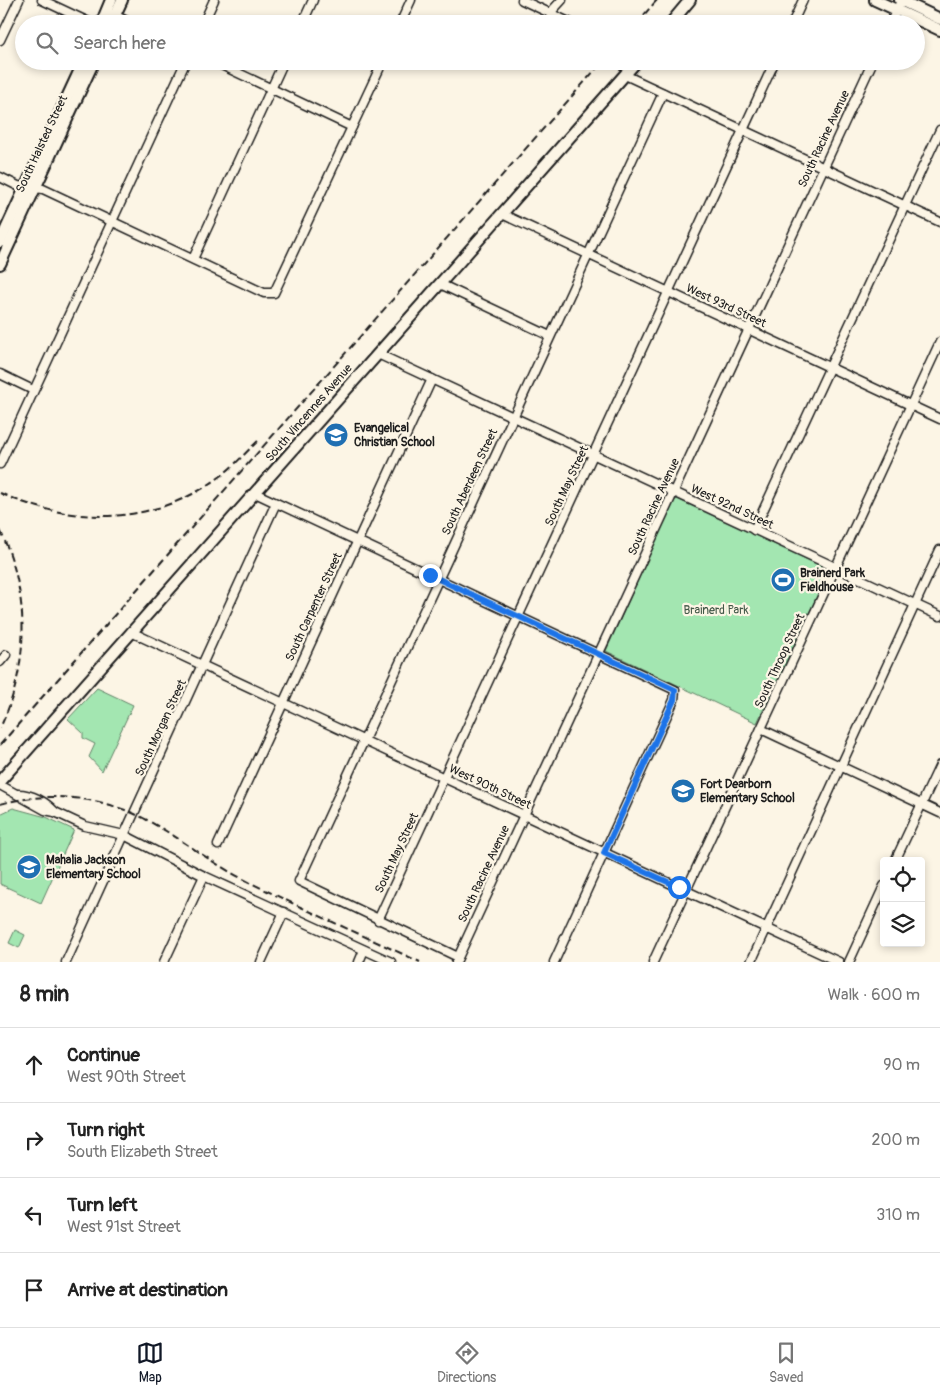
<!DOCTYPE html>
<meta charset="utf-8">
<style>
body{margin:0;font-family:Pangolin,sans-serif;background:#f6f6f6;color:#222}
.controls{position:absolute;right:15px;bottom:15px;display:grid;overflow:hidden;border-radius:5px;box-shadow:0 2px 8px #0003}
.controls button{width:45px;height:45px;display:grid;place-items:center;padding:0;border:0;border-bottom:1px solid #e0e0e0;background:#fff;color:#222;font:25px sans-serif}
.stop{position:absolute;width:15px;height:15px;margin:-11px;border:4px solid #1a73e8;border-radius:50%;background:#fff}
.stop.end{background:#1a73e8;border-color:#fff;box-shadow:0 1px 5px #0008}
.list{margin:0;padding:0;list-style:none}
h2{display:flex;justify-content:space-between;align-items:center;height:65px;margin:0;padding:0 20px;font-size:21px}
h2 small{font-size:16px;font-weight:400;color:#767676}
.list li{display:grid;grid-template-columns:32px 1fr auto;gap:15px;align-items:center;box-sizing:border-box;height:75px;padding:0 20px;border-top:1px solid #e0e0e0}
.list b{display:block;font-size:19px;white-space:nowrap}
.list p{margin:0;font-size:16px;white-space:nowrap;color:#767676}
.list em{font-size:16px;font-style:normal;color:#767676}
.icon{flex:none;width:28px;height:28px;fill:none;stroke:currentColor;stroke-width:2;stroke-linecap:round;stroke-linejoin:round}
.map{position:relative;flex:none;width:940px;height:962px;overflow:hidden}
.search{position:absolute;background:#fff;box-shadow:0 2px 8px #0003;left:15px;right:15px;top:15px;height:55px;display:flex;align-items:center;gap:12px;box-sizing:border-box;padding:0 18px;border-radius:28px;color:#767676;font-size:19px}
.sheet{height:365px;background:#fff}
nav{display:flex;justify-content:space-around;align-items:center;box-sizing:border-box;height:70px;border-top:1px solid #e0e0e0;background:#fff;font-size:14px;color:#767676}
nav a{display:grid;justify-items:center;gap:2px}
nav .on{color:#111827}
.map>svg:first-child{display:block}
.green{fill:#a3e6b1;stroke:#608166}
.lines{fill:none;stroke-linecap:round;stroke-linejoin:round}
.minor-casing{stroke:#1c1c1c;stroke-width:11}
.major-casing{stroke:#1c1c1c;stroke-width:14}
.minor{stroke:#fcf5e5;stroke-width:8}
.major{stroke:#fcf5e5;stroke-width:10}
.rail{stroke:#1c1c1c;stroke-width:2;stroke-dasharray:8 4;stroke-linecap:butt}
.route{stroke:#1a73e8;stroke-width:6}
.labels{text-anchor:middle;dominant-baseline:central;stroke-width:4.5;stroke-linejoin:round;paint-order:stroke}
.street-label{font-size:12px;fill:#1c1c1c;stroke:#fcf5e5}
.poi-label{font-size:12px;font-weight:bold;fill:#1c1c1c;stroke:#fcf5e5;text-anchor:start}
.park-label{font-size:12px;fill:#445949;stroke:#fcf5e5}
</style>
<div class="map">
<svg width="940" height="962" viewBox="0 0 940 962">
<rect width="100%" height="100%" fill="#fcf5e5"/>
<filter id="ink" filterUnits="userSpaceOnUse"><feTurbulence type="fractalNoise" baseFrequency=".02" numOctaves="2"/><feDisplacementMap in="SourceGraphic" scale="10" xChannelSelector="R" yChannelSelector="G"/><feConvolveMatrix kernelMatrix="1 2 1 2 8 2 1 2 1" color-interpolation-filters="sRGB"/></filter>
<g filter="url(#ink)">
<!-- green -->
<g class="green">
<polygon points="677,499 827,569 827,575 757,723 606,651 673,502"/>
<polygon points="97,688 133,705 102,771 89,757 95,744 83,738 83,733 68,719"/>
<polygon points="13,808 46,817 74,830 41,903 0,884 0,814"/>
<polygon points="15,930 25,935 19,948 9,943"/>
</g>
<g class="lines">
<defs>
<g id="minor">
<polyline points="42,0 93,24"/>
<polyline points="522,0 573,24"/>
<polyline points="110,13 133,24"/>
<polyline points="550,13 562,0"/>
<polyline points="203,24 214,0"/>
<polyline points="302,24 313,0"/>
<polyline points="400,24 411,0"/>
<polyline points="792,24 803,0"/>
<polyline points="890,24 899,5"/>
<polyline points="0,40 19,0"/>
<polyline points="213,61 352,127"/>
<polyline points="625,75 940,222"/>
<polyline points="0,177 18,186 43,189 264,293 274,293 383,61"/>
<polyline points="502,214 940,419"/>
<polyline points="193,259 284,61"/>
<polyline points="440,284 550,336"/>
<polyline points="378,354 940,616"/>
<polyline points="0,374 33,390"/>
<polyline points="0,464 186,61"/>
<polyline points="255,493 675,690 674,700 554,962"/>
<polyline points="754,530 940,130"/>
<polyline points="131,632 839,962"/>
<polyline points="0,662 6,655"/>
<polyline points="761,729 940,813"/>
<polyline points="0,785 45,810 55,812 85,826 124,835 204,876 391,962"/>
<path d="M 18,794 C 32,794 46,802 55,812"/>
<polyline points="218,845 432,379"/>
<polyline points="895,861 940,765"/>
<polyline points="378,920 775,61"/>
<polyline points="458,957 299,881 663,93"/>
<polyline points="66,962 276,503"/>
<polyline points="164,962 204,876"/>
<polyline points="261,962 284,912"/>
<polyline points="359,962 364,950"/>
<polyline points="456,962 873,61"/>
<polyline points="653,962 940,342"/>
<polyline points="751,962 940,550"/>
<polyline points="849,962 884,886"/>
</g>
<g id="major">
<polyline points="875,0 940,30"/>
<polyline points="900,0 940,19"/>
<polyline points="101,24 111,0"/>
<polyline points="111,24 122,0"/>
<polyline points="670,24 690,0"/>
<polyline points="0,242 84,61"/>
<polyline points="0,264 94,61"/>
<polyline points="0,781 637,61"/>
</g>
</defs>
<!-- minor casing -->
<use href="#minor" class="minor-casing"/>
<!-- major casing -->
<use href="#major" class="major-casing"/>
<!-- minor -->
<use href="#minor" class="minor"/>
<!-- major -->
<use href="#major" class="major"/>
<!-- rail -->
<g class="rail">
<polyline points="636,24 657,0"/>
<path d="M 0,493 C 73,526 155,526 221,476 C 235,465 247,451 260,439"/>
<path d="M 0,530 C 30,593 30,665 0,728"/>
<polyline points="0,745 603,61"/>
<path d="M 0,804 C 49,791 102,796 147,820 C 180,838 209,861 241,878 C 300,908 360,934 420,962"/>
</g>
</g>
</g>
<g class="lines" filter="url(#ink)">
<!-- route -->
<polyline class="route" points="430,575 675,690 674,700 604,853 679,887"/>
</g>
<!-- icons -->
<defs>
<symbol id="school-disc" viewBox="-11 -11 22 22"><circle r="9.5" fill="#1f6fb2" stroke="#fcf5e5"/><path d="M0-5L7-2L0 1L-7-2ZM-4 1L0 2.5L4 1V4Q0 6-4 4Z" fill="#fff"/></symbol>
<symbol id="stadium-disc" viewBox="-11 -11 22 22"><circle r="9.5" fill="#1f6fb2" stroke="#fcf5e5"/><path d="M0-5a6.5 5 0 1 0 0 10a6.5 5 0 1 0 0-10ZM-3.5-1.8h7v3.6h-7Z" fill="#fff"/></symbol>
</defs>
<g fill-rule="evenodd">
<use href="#school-disc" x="322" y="421" width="28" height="28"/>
<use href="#stadium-disc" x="769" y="566" width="28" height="28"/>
<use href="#school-disc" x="669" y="777" width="28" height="28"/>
<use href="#school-disc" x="15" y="853" width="28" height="28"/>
</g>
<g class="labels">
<!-- street labels -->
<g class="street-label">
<text transform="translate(824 139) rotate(-65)">South Racine Avenue</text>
<text transform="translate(42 144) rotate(-65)">South Halsted Street</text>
<text transform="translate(726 306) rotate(25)">West 93rd Street</text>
<text transform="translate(309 413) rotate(-49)">South Vincennes Avenue</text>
<text transform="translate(470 482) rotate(-65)">South Aberdeen Street</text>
<text transform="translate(567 486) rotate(-65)">South May Street</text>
<text transform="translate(654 507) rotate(-65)">South Racine Avenue</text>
<text transform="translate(732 507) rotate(25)">West 92nd Street</text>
<text transform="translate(314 607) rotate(-65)">South Carpenter Street</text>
<text transform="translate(780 661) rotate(-65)">South Throop Street</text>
<text transform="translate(161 728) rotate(-65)">South Morgan Street</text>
<text transform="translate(490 787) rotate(25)">West 90th Street</text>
<text transform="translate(397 853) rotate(-65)">South May Street</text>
<text transform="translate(484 874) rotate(-65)">South Racine Avenue</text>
</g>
<!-- poi labels -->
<g class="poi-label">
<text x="354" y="428">Evangelical<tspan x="354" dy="14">Christian School</tspan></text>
<text x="800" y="573">Brainerd Park<tspan x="800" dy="14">Fieldhouse</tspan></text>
<text x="700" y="784">Fort Dearborn<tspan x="700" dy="14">Elementary School</tspan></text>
<text x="46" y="860">Mahalia Jackson<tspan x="46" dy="14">Elementary School</tspan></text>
</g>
<!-- park labels -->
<g class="park-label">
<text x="716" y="610">Brainerd Park</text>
</g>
</g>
</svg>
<div class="controls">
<button><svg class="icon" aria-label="locate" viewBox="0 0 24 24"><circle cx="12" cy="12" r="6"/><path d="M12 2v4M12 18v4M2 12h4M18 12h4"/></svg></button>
<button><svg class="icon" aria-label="layers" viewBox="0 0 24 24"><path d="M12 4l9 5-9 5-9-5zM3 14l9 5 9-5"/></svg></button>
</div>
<div class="stop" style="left:679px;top:887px"></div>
<div class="stop end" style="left:430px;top:575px"></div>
<div class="search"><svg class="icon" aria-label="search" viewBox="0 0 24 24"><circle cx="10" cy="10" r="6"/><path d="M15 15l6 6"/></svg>Search here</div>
</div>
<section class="sheet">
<h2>8 min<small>Walk · 600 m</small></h2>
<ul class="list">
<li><svg class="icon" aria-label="ahead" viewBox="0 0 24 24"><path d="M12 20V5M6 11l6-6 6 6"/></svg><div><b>Continue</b><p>West 90th Street</p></div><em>90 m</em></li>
<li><svg class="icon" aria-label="right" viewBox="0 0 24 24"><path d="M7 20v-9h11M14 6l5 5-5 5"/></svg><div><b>Turn right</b><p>South Elizabeth Street</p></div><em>200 m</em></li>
<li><svg class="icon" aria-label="left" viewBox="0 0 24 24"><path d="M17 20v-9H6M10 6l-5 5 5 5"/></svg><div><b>Turn left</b><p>West 91st Street</p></div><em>310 m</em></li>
<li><svg class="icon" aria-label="arrive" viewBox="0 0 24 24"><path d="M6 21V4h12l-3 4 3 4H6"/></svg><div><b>Arrive at destination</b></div></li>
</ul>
</section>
<nav>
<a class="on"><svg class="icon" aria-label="map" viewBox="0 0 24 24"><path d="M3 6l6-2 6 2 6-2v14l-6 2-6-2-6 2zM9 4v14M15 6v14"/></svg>Map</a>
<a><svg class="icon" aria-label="directions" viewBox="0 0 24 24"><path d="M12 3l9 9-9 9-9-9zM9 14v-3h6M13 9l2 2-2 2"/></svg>Directions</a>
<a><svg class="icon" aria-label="saved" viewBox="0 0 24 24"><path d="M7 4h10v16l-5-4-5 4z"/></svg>Saved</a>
</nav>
